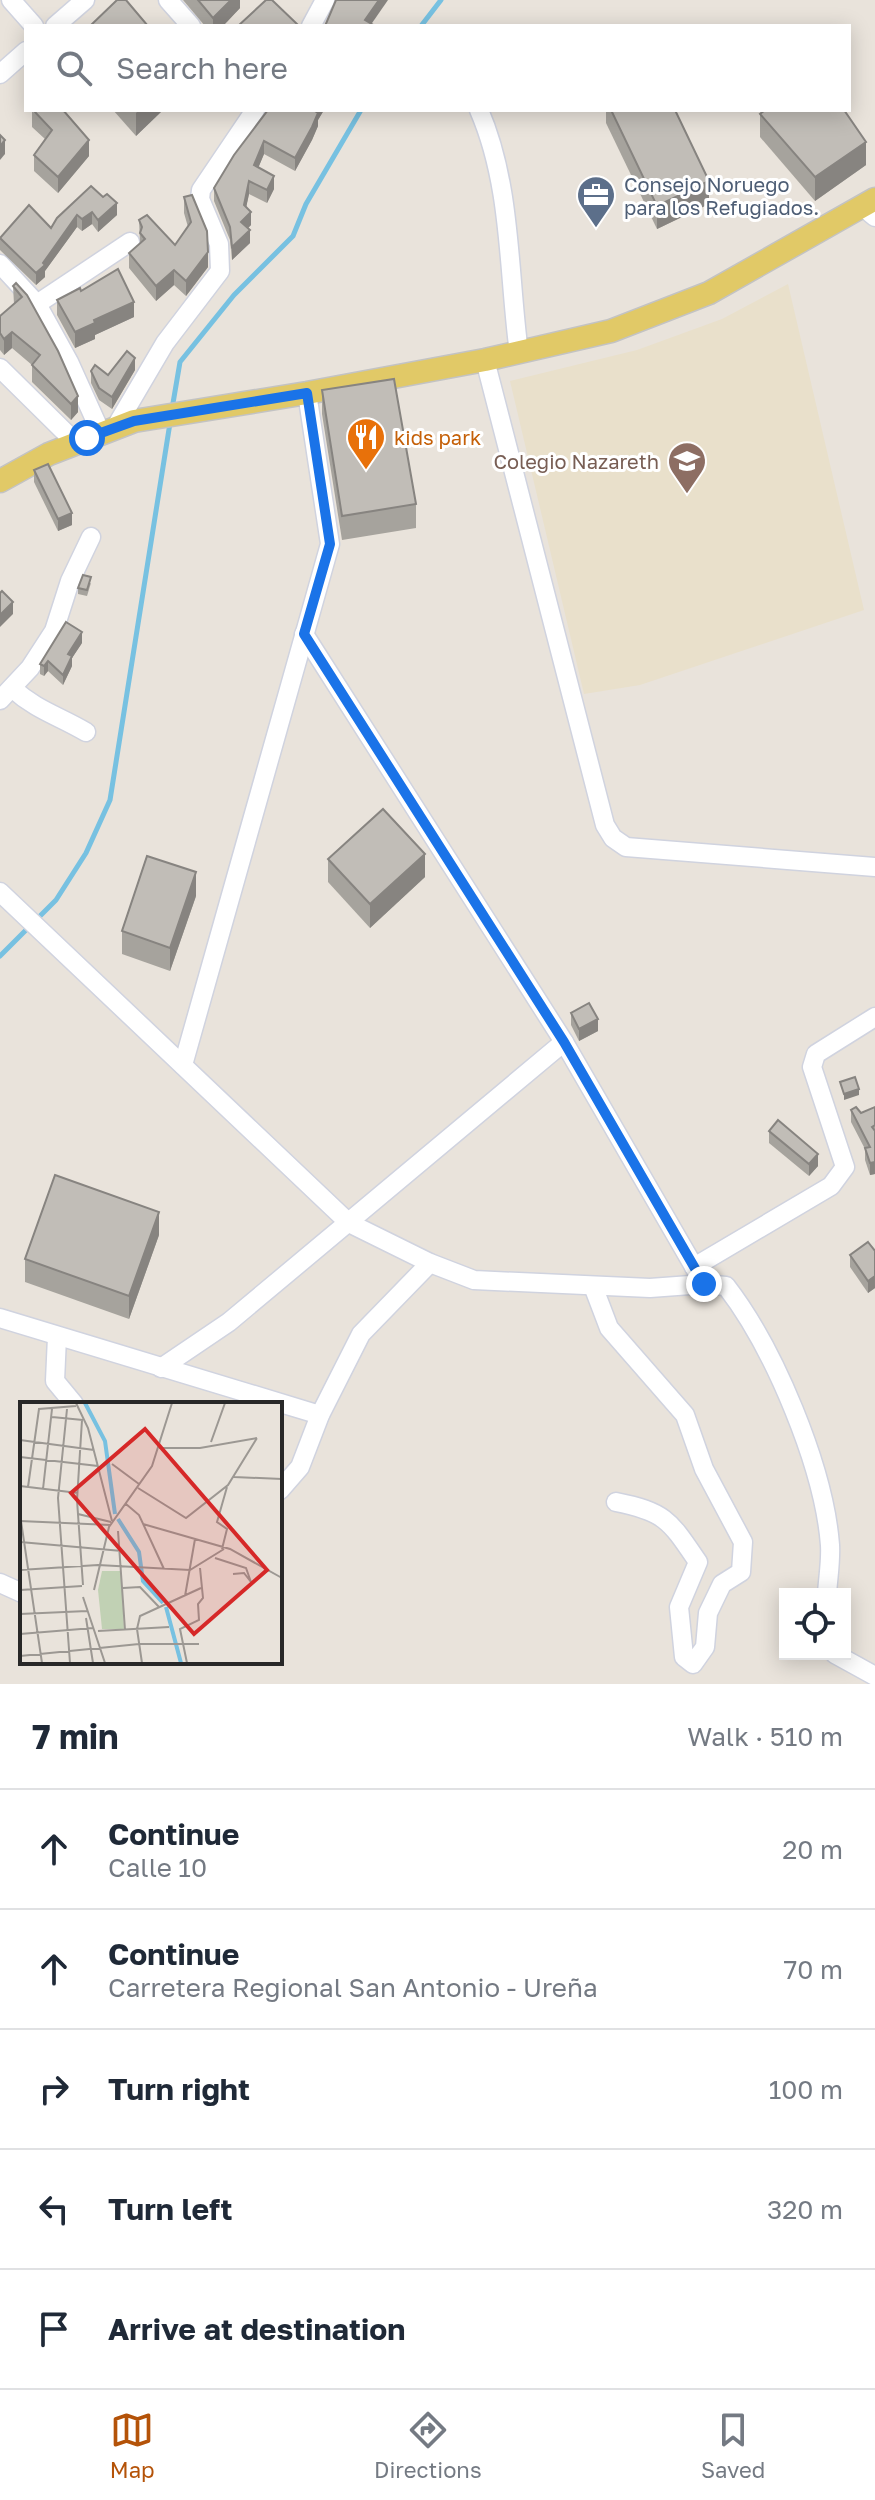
<!DOCTYPE html>
<meta charset="utf-8">
<style>
body{margin:0;font-family:"Golos Text",sans-serif;background:#f6f6f7;color:#1f2937}
.controls{position:absolute;right:24px;bottom:24px;display:grid;overflow:hidden;border-radius:0px;box-shadow:0 4px 20px #0003}
.controls button{width:72px;height:72px;display:grid;place-items:center;padding:0;border:0;border-bottom:2px solid #e0e1e3;background:#fff;color:#1f2937;font:40px sans-serif}
.stop{position:absolute;width:24px;height:24px;margin:-18px;border:6px solid #1a73e8;border-radius:50%;background:#fff}
.stop.end{background:#1a73e8;border-color:#fff;box-shadow:0 2px 8px #0008}
.list{margin:0;padding:0;list-style:none}
h2{display:flex;justify-content:space-between;align-items:center;height:104px;margin:0;padding:0 32px;font-size:34px}
h2 small{font-size:26px;font-weight:400;color:#747a83}
.list li{display:grid;grid-template-columns:52px 1fr auto;gap:24px;align-items:center;box-sizing:border-box;height:120px;padding:0 32px;border-top:2px solid #e0e1e3}
.list b{display:block;font-size:30px;white-space:nowrap}
.list p{margin:0;font-size:26px;white-space:nowrap;color:#747a83}
.list em{font-size:26px;font-style:normal;color:#747a83}
.icon{flex:none;width:44px;height:44px;fill:none;stroke:currentColor;stroke-width:2;stroke-linecap:round;stroke-linejoin:round}
.map{position:relative;flex:none;width:875px;height:1684px;overflow:hidden}
.search{position:absolute;background:#fff;box-shadow:0 4px 20px #0003;left:24px;right:24px;top:24px;height:88px;display:flex;align-items:center;gap:20px;box-sizing:border-box;padding:0 28px;border-radius:0px;color:#747a83;font-size:30px}
.sheet{height:704px;background:#fff}
nav{display:flex;justify-content:space-around;align-items:center;box-sizing:border-box;height:112px;border-top:2px solid #e0e1e3;background:#fff;font-size:22px;color:#747a83}
nav a{display:grid;justify-items:center;gap:4px}
nav .on{color:#b45309}
.map>svg:first-child{display:block}
.education{fill:#e9e0cb}
.lines{fill:none;stroke-linecap:round;stroke-linejoin:round}
.stream{stroke:#77c1e1;stroke-width:5}
.minor-casing{stroke:#d0d3df;stroke-width:21}
.major-casing{stroke:#c3c3c3;stroke-width:25}
.minor{stroke:#fff;stroke-width:18}
.major{stroke:#e1c967;stroke-width:22}
.wall{fill:#a6a39d}
.shaded-wall{fill:#878480}
.building{fill:#c1bdb7;stroke:#878480;stroke-width:2}
.route{stroke:#1a73e8;stroke-width:10}
.labels{text-anchor:middle;dominant-baseline:central;stroke-width:6;stroke-linejoin:round;paint-order:stroke}
.service-label{font-size:20px;fill:#4e5e75;stroke:#fff;text-anchor:start}
.food-label{font-size:20px;fill:#c56008;stroke:#fff;text-anchor:start}
.education-label{font-size:20px;fill:#785e54;stroke:#fff;text-anchor:end}
.inset-river{fill:none;stroke:#77c1e1;stroke-width:4}
.inset-road{fill:none;stroke:#9c9893;stroke-width:2}
.view{fill:#d62828;fill-opacity:0.15;stroke:#d62828;stroke-width:4}
.inset-edge{fill:none;stroke:#282828;stroke-width:4}
</style>
<div class="map">
<svg width="875" height="1684" viewBox="0 0 875 1684">
<rect width="100%" height="100%" fill="#e9e3db"/>
<!-- education -->
<polygon class="education" points="788,284 864,610 640,685 584,694 510,381 637,350 722,319"/>
<g class="lines">
<!-- stream -->
<g class="stream">
<polyline points="421,26 441,0"/>
<polyline points="172,409 180,362 234,295 293,236 306,204 361,110"/>
<polyline points="0,956 56,900 86,853 110,800 170,423"/>
</g>
<defs>
<g id="minor">
<polyline points="11,0 34,26"/>
<polyline points="168,0 191,26"/>
<polyline points="55,26 85,0"/>
<polyline points="311,26 325,0"/>
<polyline points="0,74 26,51"/>
<path d="M 479,110 C 512,186 508,272 519,353"/>
<polyline points="863,207 875,217"/>
<polyline points="0,264 37,304 69,362 101,433"/>
<polyline points="37,304 130,242"/>
<polyline points="485,360 605,825 613,838 626,847 875,867"/>
<polyline points="0,368 76,443"/>
<polyline points="115,428 165,343 220,271 219,244 200,199 201,190 255,110"/>
<polyline points="304,634 564,1042 704,1284"/>
<path d="M 12,688 C 36,710 59,716 86,732"/>
<polyline points="0,700 30,668 54,631 70,581 91,537"/>
<path d="M 0,892 L 349,1223 L 430,1263 L 474,1280 L 650,1288 L 704,1284 L 726,1286 C 774,1348 824,1467 830,1545 C 831,1561 828,1578 827,1594"/>
<polyline points="183,1065 330,544 307,393"/>
<polyline points="694,1267 831,1186 845,1167 812,1067 816,1054 875,1017"/>
<path d="M 593,1286 L 609,1328 L 685,1415 L 704,1469 L 743,1542 L 741,1572 L 722,1584 L 708,1613 L 705,1647 L 693,1664 L 684,1657 L 679,1607 L 698,1562 C 670,1521 666,1512 616,1502"/>
<polyline points="0,1318 320,1415"/>
<polyline points="57,1337 55,1381 74,1404"/>
<polyline points="161,1368 229,1322 564,1042"/>
<polyline points="280,1490 300,1467 320,1415 361,1334 430,1263"/>
<polyline points="0,1583 22,1593"/>
<polyline points="835,1654 875,1676"/>
</g>
<polyline id="major" points="0,481 49,454 134,421 307,393 485,360 611,331 709,293 875,199"/>
</defs>
<!-- minor casing -->
<use href="#minor" class="minor-casing"/>
<!-- major casing -->
<use href="#major" class="major-casing"/>
<!-- minor -->
<use href="#minor" class="minor"/>
<!-- major -->
<use href="#major" class="major"/>
</g>
<!-- wall -->
<g class="wall">
<polygon points="183,0 240,0 240,8 223,26 205,26"/>
<polygon points="113,110 163,110 136,136"/>
<polygon points="268,110 324,110 318,120 318,126 312,140 295,171 264,154 258,168 274,189 267,203 249,194 246,207 251,225 248,228 250,243 232,260 230,240 214,201 214,188"/>
<polygon points="606,110 675,110 709,204 657,229 606,123"/>
<polygon points="32,111 89,156 58,193 34,171 34,155 45,139 32,127"/>
<polygon points="760,114 866,165 815,201 760,137"/>
<polygon points="91,186 117,215 98,232 92,224 82,231 77,227 45,271 45,277 36,285 0,250 0,238 51,228"/>
<polygon points="184,197 208,267 186,296 174,285 156,301 129,268 129,253 140,243 139,220 175,245 188,227 184,213"/>
<polygon points="16,283 78,412 71,420 32,382 32,365 12,348 4,355 0,350 0,316 14,304 13,286"/>
<polygon points="81,291 134,317 95,335 95,339 75,348 57,315 57,300"/>
<polygon points="135,370 112,409 99,400 91,383 91,371 108,375"/>
<polygon points="322,390 416,504 416,528 342,540 322,414"/>
<polygon points="34,470 72,525 58,531 34,482"/>
<polygon points="91,583 87,596 78,594 78,588"/>
<polygon points="82,643 72,658 72,666 63,685 48,671 44,676 40,674 40,664"/>
<polygon points="328,859 425,877 370,928 328,882"/>
<polygon points="196,896 170,971 122,954 122,931"/>
<polygon points="571,1013 598,1031 579,1041 571,1025"/>
<polygon points="875,1107 875,1174 870,1175 865,1160 865,1149 851,1122 851,1110 861,1113"/>
<polygon points="769,1131 818,1166 809,1176 769,1143"/>
<polygon points="159,1235 129,1319 25,1282 25,1259"/>
<polygon points="875,1251 875,1288 868,1293 850,1267 850,1255"/>
</g>
<!-- shaded-wall -->
<g class="shaded-wall">
<polygon points="231,0 240,0 240,8 223,26 213,26 213,18"/>
<polygon points="379,0 388,0 370,26 365,20"/>
<polygon points="139,110 163,110 136,136 136,113"/>
<polygon points="316,110 324,110 318,120 318,126 312,140 295,171 295,158"/>
<polygon points="5,140 5,154 0,160 0,146"/>
<polygon points="89,140 89,156 58,193 58,177"/>
<polygon points="264,141 264,154 254,178 254,165"/>
<polygon points="866,142 866,165 815,201 815,177"/>
<polygon points="274,176 274,189 267,203 267,190"/>
<polygon points="249,181 249,194 244,218 244,205"/>
<polygon points="709,181 709,204 657,229 657,206"/>
<polygon points="117,203 117,215 98,232 98,220"/>
<polygon points="92,212 92,224 82,231 82,219"/>
<polygon points="251,212 251,225 241,235 241,222"/>
<polygon points="77,215 77,227 45,271 45,277 36,285 36,273"/>
<polygon points="250,230 250,243 232,260 232,247"/>
<polygon points="208,252 208,267 186,296 186,281"/>
<polygon points="174,270 174,285 156,301 156,286"/>
<polygon points="134,302 134,317 95,335 95,339 75,348 75,332 94,320"/>
<polygon points="12,332 12,348 4,355 4,339"/>
<polygon points="135,358 135,370 112,409 112,397"/>
<polygon points="78,396 78,412 71,420 71,404"/>
<polygon points="72,513 72,525 58,531 58,519"/>
<polygon points="13,602 13,614 0,627 0,615"/>
<polygon points="82,632 82,643 72,658 72,666 63,685 63,675 68,654"/>
<polygon points="48,661 48,671 44,676 44,666"/>
<polygon points="425,854 425,877 370,928 370,904"/>
<polygon points="196,872 196,896 170,971 170,948"/>
<polygon points="598,1019 598,1031 579,1041 579,1029"/>
<polygon points="859,1089 859,1095 844,1100 844,1094"/>
<polygon points="818,1154 818,1166 809,1176 809,1164"/>
<polygon points="875,1162 875,1174 870,1175 870,1163"/>
<polygon points="159,1212 159,1235 129,1319 129,1296"/>
<polygon points="875,1276 875,1288 868,1293 868,1281"/>
</g>
<!-- building -->
<g class="building">
<polygon points="117,0 126,0 148,26 90,26"/>
<polygon points="198,0 231,0 213,18"/>
<polygon points="266,0 272,0 297,24 295,26 238,26"/>
<polygon points="336,0 379,0 365,20 375,26 325,26"/>
<polygon points="33,110 63,110 89,140 58,177 34,155 52,130"/>
<polygon points="268,110 316,110 315,111 318,113 312,127 295,158 264,141 254,165 274,176 267,190 249,181 244,205 251,212 241,222 250,230 232,247 230,227 214,188 234,155"/>
<polygon points="611,110 675,110 709,181 657,206"/>
<polygon points="765,110 844,110 866,142 815,177 760,114"/>
<polygon points="0,135 5,140 0,146"/>
<polygon points="91,186 103,197 107,194 117,203 98,220 92,212 82,219 77,215 43,263 45,265 36,273 0,238 29,205 51,228 57,218"/>
<polygon points="192,195 207,231 208,252 186,281 174,270 156,286 129,253 145,239 140,233 142,227 139,220 147,215 175,245 191,222 184,197"/>
<polygon points="118,269 134,302 94,320 95,323 75,332 57,300 80,288 81,291"/>
<polygon points="16,283 27,295 58,351 78,396 71,404 32,365 40,355 12,332 4,339 0,333 0,316 22,297 13,286"/>
<polygon points="127,351 135,358 112,397 99,388 91,371 95,365 108,375"/>
<polygon points="394,379 416,504 342,516 322,390"/>
<polygon points="48,464 72,513 58,519 34,470"/>
<polygon points="83,575 91,577 87,590 78,588"/>
<polygon points="2,591 13,602 0,615 0,593"/>
<polygon points="66,622 82,632 68,654 72,656 63,675 48,661 44,666 40,664"/>
<polygon points="383,809 425,854 370,904 328,859"/>
<polygon points="147,856 196,872 170,948 122,931"/>
<polygon points="589,1003 598,1019 579,1029 571,1013"/>
<polygon points="855,1077 859,1089 844,1094 840,1082"/>
<polygon points="856,1107 861,1113 875,1107 875,1125 872,1127 875,1131 875,1162 870,1163 865,1148 870,1147 851,1110"/>
<polygon points="778,1120 818,1154 809,1164 769,1131"/>
<polygon points="55,1175 159,1212 129,1296 25,1259"/>
<polygon points="868,1242 875,1251 875,1276 868,1281 850,1255"/>
</g>
<g class="lines">
<!-- route -->
<polyline class="route" points="87,438 134,421 307,393 330,544 304,634 564,1042 704,1284"/>
</g>
<!-- icons -->
<defs>
<symbol id="office-pin" viewBox="-11 -11 22 30"><path d="M0 17L-7.5 6A9.5 9.5 0 1 1 7.5 6Z" fill="#5c6f8a" stroke="#fff"/><path d="M-6-3h4V-5.5h4V-3h4V5H-6ZM-1-4.5V-3h2v-1.5ZM-6 0V1H6V0Z" fill="#fff"/></symbol>
<symbol id="restaurant-pin" viewBox="-11 -11 22 30"><path d="M0 17L-7.5 6A9.5 9.5 0 1 1 7.5 6Z" fill="#e8710a" stroke="#fff"/><path d="M-5-6h1v4h1v-4h1v4h1v-4h1v5L-1.5 .5V6h-2V.5L-5-1ZM5-6V6H3V1.5H1.5Q1.5-4 5-6Z" fill="#fff"/></symbol>
<symbol id="school-pin" viewBox="-11 -11 22 30"><path d="M0 17L-7.5 6A9.5 9.5 0 1 1 7.5 6Z" fill="#8d6e63" stroke="#fff"/><path d="M0-5L7-2L0 1L-7-2ZM-4 1L0 2.5L4 1V4Q0 6-4 4Z" fill="#fff"/></symbol>
</defs>
<g fill-rule="evenodd">
<use href="#office-pin" x="574" y="173" width="44" height="60"/>
<use href="#restaurant-pin" x="344" y="415" width="44" height="60"/>
<use href="#school-pin" x="665" y="439" width="44" height="60"/>
</g>
<g class="labels">
<!-- service labels -->
<g class="service-label">
<text x="624" y="184">Consejo Noruego<tspan x="624" dy="23">para los Refugiados.</tspan></text>
</g>
<!-- food labels -->
<g class="food-label">
<text x="394" y="437">kids park</text>
</g>
<!-- education labels -->
<g class="education-label">
<text x="659" y="461">Colegio Nazareth</text>
</g>
</g>
<!-- overview -->
<g transform="translate(20 1402)">
<rect width="262" height="262" fill="#e9e3db"/>
<path d="M 82,169 L 101,169 L 104,227 L 82,227 L 78,188 Z" fill="#c1d1b4"/>
<path class="inset-river" d="M 65,1 L 85,39 L 95,112M 98,117 L 119,150 L 123,179 L 143,201M 146,205 L 161,261"/>
<path class="inset-road" d="M 56,1 L 68,26 L 92,119M 47,7 L 38,96 L 50,261M 32,15 L 63,18M 62,18 L 57,98 L 63,183M 0,38 L 74,48M 191,40 L 205,1M 139,46 L 180,46 L 237,36M 0,55 L 78,64M 92,62 L 119,82M 214,75 L 262,77M 0,84 L 58,91M 8,85 L 19,7 L 56,4M 118,86 L 166,116 L 208,83 L 237,36M 23,87 L 32,7M 106,102 L 119,113 L 144,167M 58,112 L 91,120M 0,119 L 90,123M 1,119 L 22,261M 123,122 L 210,147 L 262,176M 98,129 L 105,228M 0,140 L 102,149M 202,147 L 207,127 L 197,120 L 207,85M 195,156 L 226,166 L 231,180 L 224,171 L 213,172M 0,168 L 78,163 L 170,168 L 204,147M 103,186 L 120,185 L 139,205M 0,188 L 62,184M 74,188 L 89,125 L 132,64 L 152,1M 165,194 L 175,137M 63,195 L 85,261M 0,212 L 67,209M 66,216 L 73,261M 78,229 L 149,225M 0,232 L 73,226M 0,254 L 119,242 L 179,242M 122,261 L 117,227 L 120,214 L 181,186M 167,261 L 160,227 L 179,218 L 178,202 L 183,196 L 180,166"/>
<path class="view" d="M 125,27 L 247,168 L 174,232 L 51,91 Z"/>
<rect width="262" height="262" class="inset-edge"/>
</g>
</svg>
<div class="controls">
<button><svg class="icon" aria-label="locate" viewBox="0 0 24 24"><circle cx="12" cy="12" r="6"/><path d="M12 2v4M12 18v4M2 12h4M18 12h4"/></svg></button>
</div>
<div class="stop" style="left:87px;top:438px"></div>
<div class="stop end" style="left:704px;top:1284px"></div>
<div class="search"><svg class="icon" aria-label="search" viewBox="0 0 24 24"><circle cx="10" cy="10" r="6"/><path d="M15 15l6 6"/></svg>Search here</div>
</div>
<section class="sheet">
<h2>7 min<small>Walk · 510 m</small></h2>
<ul class="list">
<li><svg class="icon" aria-label="ahead" viewBox="0 0 24 24"><path d="M12 20V5M6 11l6-6 6 6"/></svg><div><b>Continue</b><p>Calle 10</p></div><em>20 m</em></li>
<li><svg class="icon" aria-label="ahead" viewBox="0 0 24 24"><path d="M12 20V5M6 11l6-6 6 6"/></svg><div><b>Continue</b><p>Carretera Regional San Antonio - Ureña</p></div><em>70 m</em></li>
<li><svg class="icon" aria-label="right" viewBox="0 0 24 24"><path d="M7 20v-9h11M14 6l5 5-5 5"/></svg><div><b>Turn right</b></div><em>100 m</em></li>
<li><svg class="icon" aria-label="left" viewBox="0 0 24 24"><path d="M17 20v-9H6M10 6l-5 5 5 5"/></svg><div><b>Turn left</b></div><em>320 m</em></li>
<li><svg class="icon" aria-label="arrive" viewBox="0 0 24 24"><path d="M6 21V4h12l-3 4 3 4H6"/></svg><div><b>Arrive at destination</b></div></li>
</ul>
</section>
<nav>
<a class="on"><svg class="icon" aria-label="map" viewBox="0 0 24 24"><path d="M3 6l6-2 6 2 6-2v14l-6 2-6-2-6 2zM9 4v14M15 6v14"/></svg>Map</a>
<a><svg class="icon" aria-label="directions" viewBox="0 0 24 24"><path d="M12 3l9 9-9 9-9-9zM9 14v-3h6M13 9l2 2-2 2"/></svg>Directions</a>
<a><svg class="icon" aria-label="saved" viewBox="0 0 24 24"><path d="M7 4h10v16l-5-4-5 4z"/></svg>Saved</a>
</nav>
